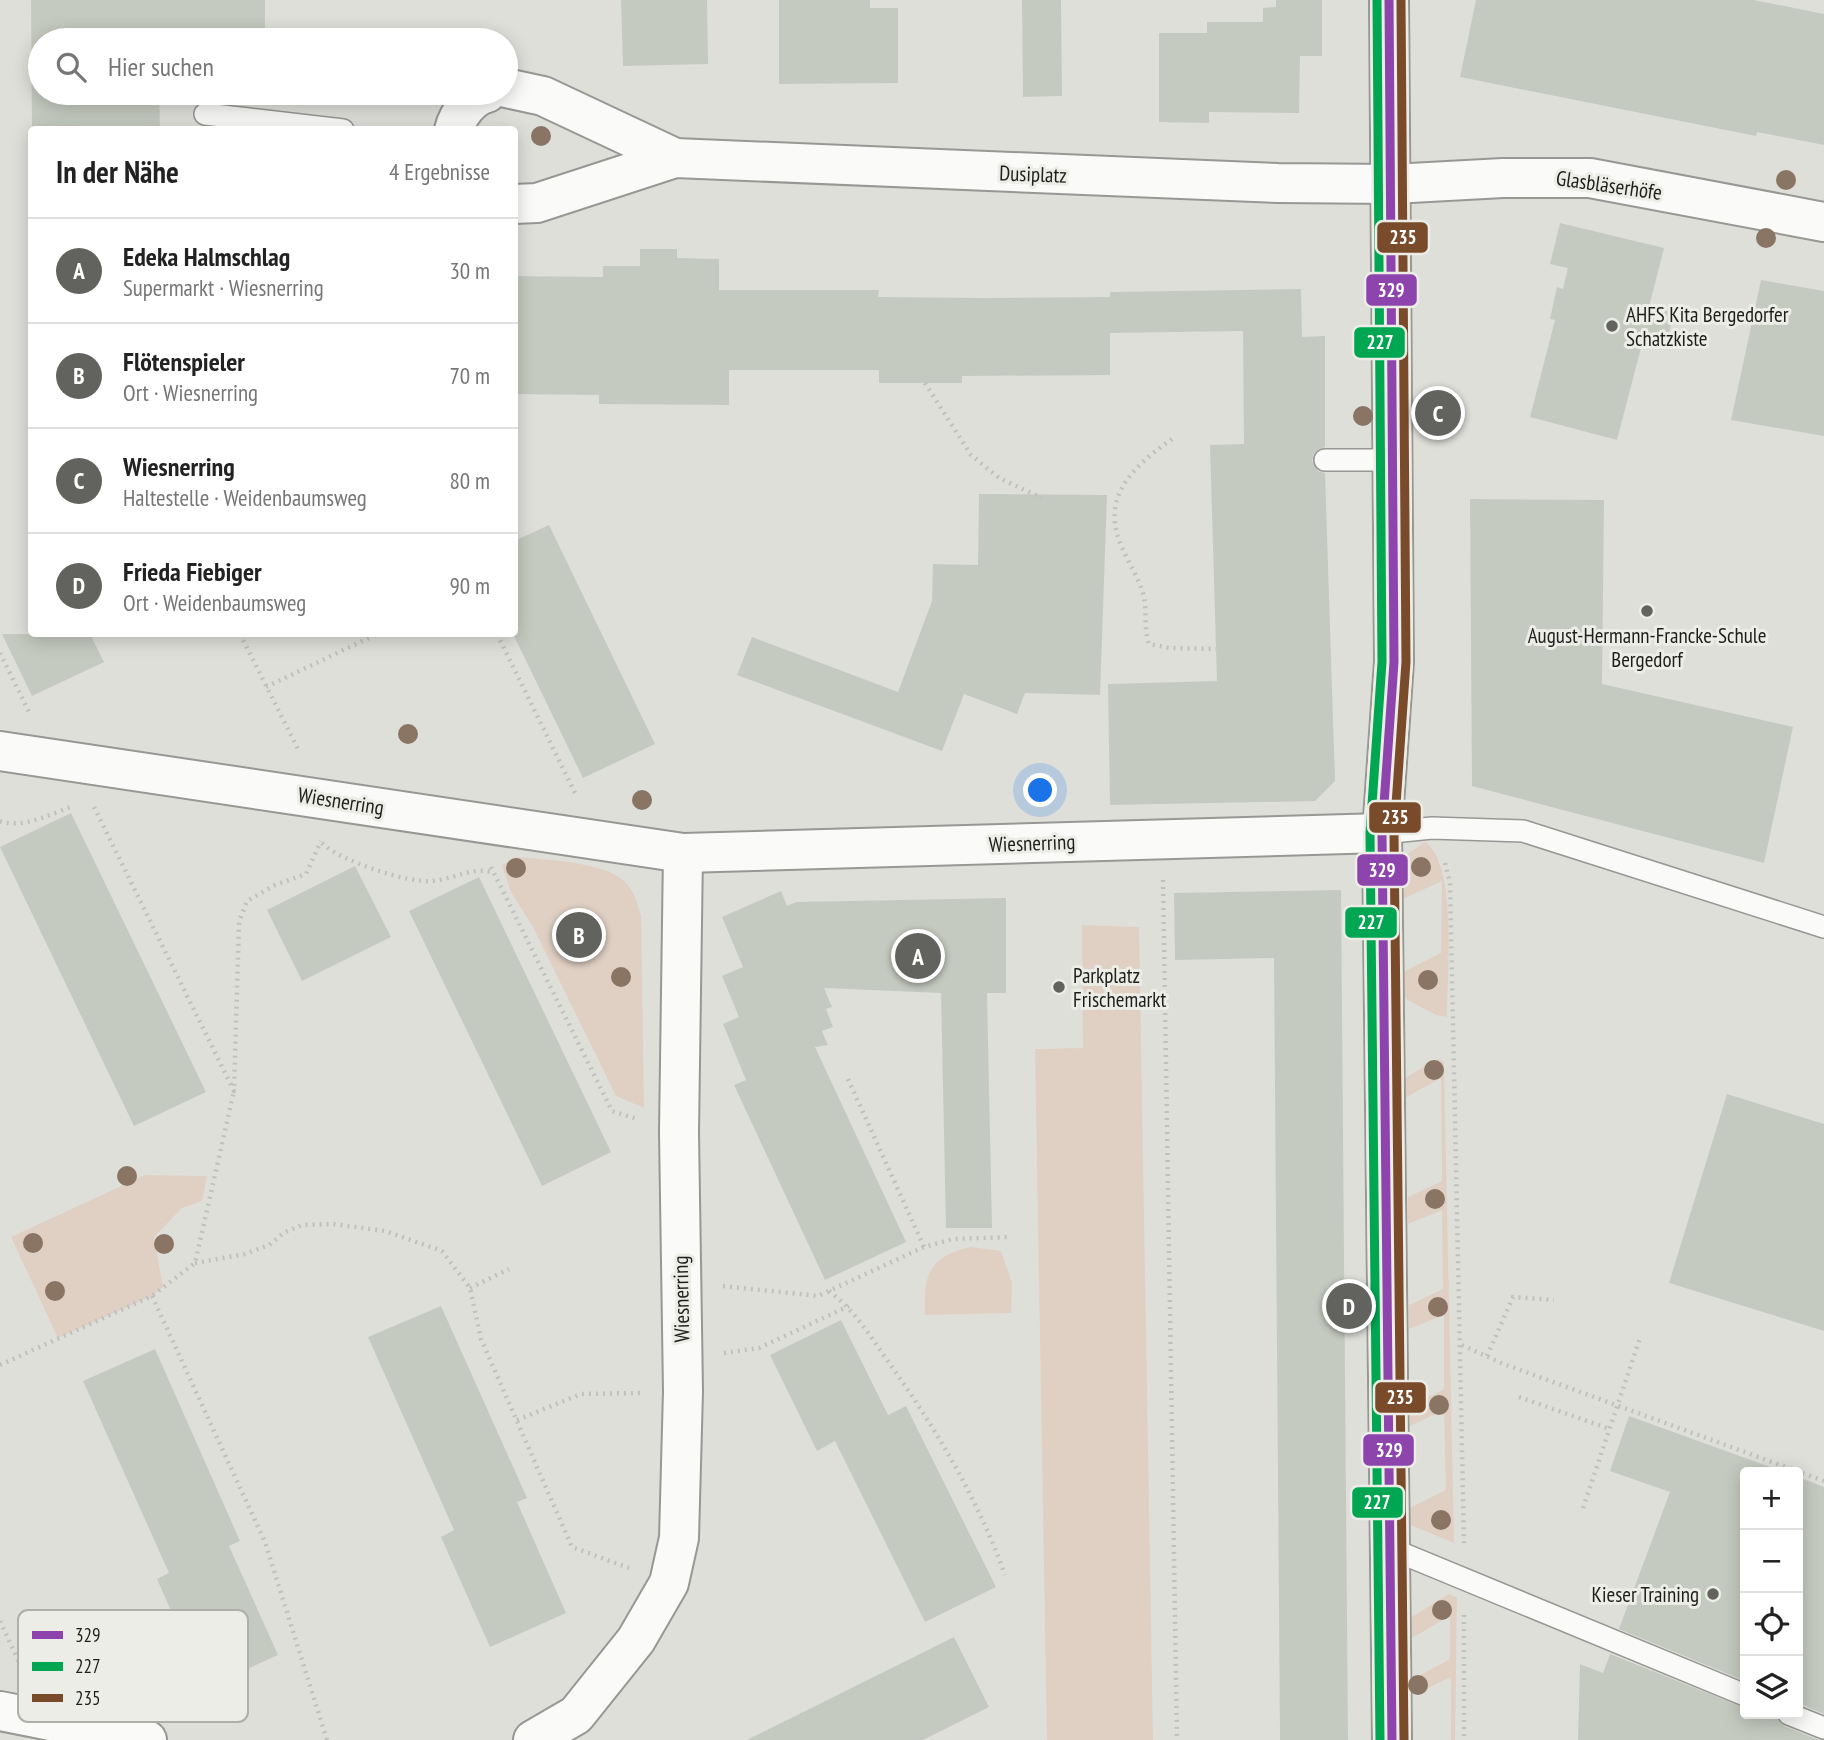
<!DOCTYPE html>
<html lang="de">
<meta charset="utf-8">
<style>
body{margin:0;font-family:"PT Sans Narrow",sans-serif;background:#f2f2f2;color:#222}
.controls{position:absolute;right:21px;bottom:21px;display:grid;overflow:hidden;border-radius:7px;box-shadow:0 4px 18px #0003}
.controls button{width:63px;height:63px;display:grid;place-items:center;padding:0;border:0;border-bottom:2px solid #e0e0e0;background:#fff;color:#222;font:35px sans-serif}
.you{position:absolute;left:1041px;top:791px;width:24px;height:24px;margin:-18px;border:5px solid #fff;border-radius:50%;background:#1a73e8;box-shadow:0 0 0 10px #1a73e833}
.badge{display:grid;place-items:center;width:46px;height:46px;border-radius:50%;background:#62625e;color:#fff;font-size:23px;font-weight:700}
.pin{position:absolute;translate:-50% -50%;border:4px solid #fff;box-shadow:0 2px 7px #0006}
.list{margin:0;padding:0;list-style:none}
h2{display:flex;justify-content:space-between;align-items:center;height:91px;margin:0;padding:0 28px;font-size:30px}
h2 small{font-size:23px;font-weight:400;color:#767676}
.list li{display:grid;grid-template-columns:46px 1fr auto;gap:21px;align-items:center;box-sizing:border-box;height:105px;padding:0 28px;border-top:2px solid #e0e0e0}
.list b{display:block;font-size:26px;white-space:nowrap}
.list p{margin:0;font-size:23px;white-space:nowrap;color:#767676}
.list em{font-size:23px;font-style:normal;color:#767676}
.icon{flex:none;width:38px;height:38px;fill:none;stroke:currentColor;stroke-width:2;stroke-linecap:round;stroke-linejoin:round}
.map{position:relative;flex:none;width:1824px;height:1740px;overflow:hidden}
.search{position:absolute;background:#fff;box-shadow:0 4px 18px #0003;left:28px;top:28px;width:490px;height:77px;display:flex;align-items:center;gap:18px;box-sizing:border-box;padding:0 24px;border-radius:38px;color:#767676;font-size:26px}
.panel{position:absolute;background:#fff;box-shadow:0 4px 18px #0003;left:28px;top:126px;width:490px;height:511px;border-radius:7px}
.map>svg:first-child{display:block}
.green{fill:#e0d0c4}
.building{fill:#c5cac0}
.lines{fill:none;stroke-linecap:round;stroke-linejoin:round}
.service-casing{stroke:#979794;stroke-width:24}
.minor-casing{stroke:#979794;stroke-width:42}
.tertiary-casing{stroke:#979794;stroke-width:42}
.path{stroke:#c0c0be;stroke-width:4.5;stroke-dasharray:2 5;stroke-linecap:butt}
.service{stroke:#fafaf9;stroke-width:21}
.minor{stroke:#fafaf9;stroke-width:38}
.tertiary{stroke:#fafaf9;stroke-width:38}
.bus-1-casing{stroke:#edede7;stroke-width:14}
.bus-2-casing{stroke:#edede7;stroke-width:14}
.bus-3-casing{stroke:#edede7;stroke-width:14}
.bus-1{stroke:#8e44ad;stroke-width:9}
.bus-2{stroke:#00a651;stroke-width:9}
.bus-3{stroke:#7a4b2a;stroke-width:9}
.tree{fill:#8a7564}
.poi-dot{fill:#62625e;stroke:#edede7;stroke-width:2.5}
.labels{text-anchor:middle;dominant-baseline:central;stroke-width:6;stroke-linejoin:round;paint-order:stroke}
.street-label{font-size:21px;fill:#1e1e1c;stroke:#edede7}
.poi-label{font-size:21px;fill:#1e1e1c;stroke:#edede7;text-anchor:start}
.key{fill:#edede7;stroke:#afafaa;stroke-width:2}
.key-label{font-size:19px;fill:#1e1e1c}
.line-badge{stroke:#edede7;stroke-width:2.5}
.badge-label{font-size:19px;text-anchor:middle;font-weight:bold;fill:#fff}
</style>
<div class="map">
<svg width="1824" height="1740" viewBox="0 0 1824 1740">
<rect width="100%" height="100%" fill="#dfdfda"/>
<!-- green -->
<g class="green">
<path d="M 1425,842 C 1458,863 1447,979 1447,1017 L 1436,1015 L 1402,997 L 1403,972 L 1441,953 L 1442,881 L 1403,899 L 1403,857 Z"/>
<path d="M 517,857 C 545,860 602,861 624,881 C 634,890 637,903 641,915 L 644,1108 L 616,1096 L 533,927 L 511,892 L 502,865 Z"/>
<polygon points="1082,925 1139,927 1153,1740 1047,1740 1035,1049 1083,1048"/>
<polygon points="1438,1059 1444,1062 1454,1543 1408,1524 1408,1509 1446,1490 1444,1410 1410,1426 1410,1407 1444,1389 1444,1315 1409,1329 1409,1305 1443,1289 1442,1210 1408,1224 1408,1197 1442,1181 1441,1078 1403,1099 1403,1079"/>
<polygon points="145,1175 207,1176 202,1201 182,1208 154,1237 163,1287 152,1296 58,1338 11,1237"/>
<path d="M 971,1247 L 1001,1251 L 1012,1283 L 1011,1313 L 925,1315 C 923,1275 929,1256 971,1247 Z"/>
<polygon points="1449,1594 1457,1598 1455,1740 1451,1740 1451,1677 1414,1695 1413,1679 1450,1659 1450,1616 1410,1639 1410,1618"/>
</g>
<!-- building -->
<g class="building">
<polygon points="31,0 265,0 265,40 40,40 40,93 159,93 160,130 32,130"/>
<polygon points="621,0 707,0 708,64 623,66"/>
<polygon points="779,0 870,0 870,8 898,8 898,83 779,84"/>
<polygon points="1022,0 1061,0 1062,96 1023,97"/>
<polygon points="1276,0 1322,0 1322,56 1300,56 1299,113 1209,112 1209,123 1159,122 1159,33 1207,33 1207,22 1263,22 1263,8 1276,7"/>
<polygon points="1476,0 1754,0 1824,14 1824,145 1757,132 1756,136 1460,77"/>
<polygon points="1560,223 1664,248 1649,307 1674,312 1666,346 1643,340 1617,440 1530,417 1555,320 1550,319 1557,287 1563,289 1568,268 1550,264"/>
<polygon points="640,249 677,249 677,258 719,259 719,290 879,290 878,297 985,298 1110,297 1110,292 1301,289 1302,337 1325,336 1325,447 1314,453 1312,461 1318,471 1325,473 1335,781 1315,801 1110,805 1108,684 1217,681 1210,445 1244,444 1243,331 1110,333 1110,375 962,376 962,383 879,383 879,370 729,370 729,405 599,404 599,395 514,394 514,276 603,277 603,266 640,266"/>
<polygon points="1761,280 1824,291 1824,436 1731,420"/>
<polygon points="979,494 1107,495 1100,695 1025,693 1017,714 964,694 942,751 737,675 752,637 898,692 932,601 933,564 978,565"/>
<polygon points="1470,499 1604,500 1602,684 1793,727 1764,863 1472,786"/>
<polygon points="549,525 655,744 583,778 514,636 514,541"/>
<polygon points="2,634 90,634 104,662 32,696"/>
<polygon points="71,813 206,1092 134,1126 0,847"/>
<polygon points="355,866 391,937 302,981 267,910"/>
<polygon points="479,877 611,1152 542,1186 409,911"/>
<polygon points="1341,890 1348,1740 1280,1740 1274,958 1175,960 1174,893"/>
<polygon points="781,891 787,906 796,902 1006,898 1006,993 987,993 992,1228 946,1228 941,993 824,988 832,1007 826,1009 833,1027 822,1031 828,1045 815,1047 906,1242 825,1280 734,1085 746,1080 723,1024 739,1017 722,976 743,967 722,917"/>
<polygon points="1727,1094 1824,1124 1824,1331 1669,1283"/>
<polygon points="441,1306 527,1498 517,1502 566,1613 490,1647 441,1537 454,1530 368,1337"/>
<polygon points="841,1320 888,1415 906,1406 996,1587 925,1622 835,1441 817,1451 770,1355"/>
<polygon points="155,1349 240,1541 229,1546 278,1655 205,1688 157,1579 169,1573 83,1381"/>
<polygon points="1629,1416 1784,1472 1745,1472 1745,1681 1619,1629 1670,1492 1610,1471"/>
<polygon points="1798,1477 1824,1487 1824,1714 1798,1703"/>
<polygon points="954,1637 989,1707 923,1740 747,1740"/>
<polygon points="1610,1654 1745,1708 1745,1714 1776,1714 1784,1726 1819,1740 1578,1740 1580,1664 1603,1673"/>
</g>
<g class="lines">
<defs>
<g id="service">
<polyline points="205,114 343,130"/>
<polyline points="1325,460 1393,460"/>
<polyline points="1382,833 1432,828 1523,831 1824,927"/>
<polyline points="1389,1548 1745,1695"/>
<polyline points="1789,1714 1824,1728"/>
</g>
<g id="minor">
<polyline points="506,88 543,96 675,158"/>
<path d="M 454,130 C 458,114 471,97 487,93"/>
<polyline points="514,204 537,203 675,158 1278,183 1392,184 1503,178 1590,178 1824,222"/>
<polyline points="0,751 683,853 1382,833"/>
<polyline points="0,1711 147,1740"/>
<polyline points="533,1740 576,1715 636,1640 669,1583 679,1538 683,1391 679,1132 683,853"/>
</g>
<polyline id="tertiary" points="1389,0 1394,662 1382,833 1392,1740"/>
</defs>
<!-- service casing -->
<use href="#service" class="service-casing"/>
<!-- minor casing -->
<use href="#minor" class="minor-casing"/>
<!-- tertiary casing -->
<use href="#tertiary" class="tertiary-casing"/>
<!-- path -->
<g class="path">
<polyline points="925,383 971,455 999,478 1042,498"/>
<path d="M 1172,439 C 1137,464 1102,493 1119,540 C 1125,557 1136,573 1142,590 C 1148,608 1143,626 1149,644 L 1170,648 L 1216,649"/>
<polyline points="240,634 299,751"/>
<polyline points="497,634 575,793"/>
<polyline points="0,653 29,712"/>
<polyline points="266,687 377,634"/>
<polyline points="94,807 234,1091 239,922 247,901 275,885 306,874 321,841"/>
<path d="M 0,821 C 22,829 52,814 73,806"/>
<path d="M 322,843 C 338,860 409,884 433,881 C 453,879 472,867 491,872"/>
<polyline points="1445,863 1450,883 1464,1543"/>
<polyline points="491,867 612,1111 637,1119"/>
<polyline points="1163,880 1177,1740"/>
<polyline points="848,1079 924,1247"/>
<polyline points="195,1263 245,1254 269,1245 285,1232 302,1225 333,1224 385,1231 442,1251 470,1288 481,1339 572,1547 629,1568"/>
<polyline points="723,1286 818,1296 924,1247 953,1239 1010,1237"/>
<polyline points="470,1288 509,1269"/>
<path d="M 829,1291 C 854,1310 869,1334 887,1360 C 934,1425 978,1499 1005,1575"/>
<polyline points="152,1296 265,1542 327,1740"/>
<polyline points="1462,1345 1501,1363 1824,1481"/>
<polyline points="724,1353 759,1348 849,1306"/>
<polyline points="1487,1356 1513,1297 1554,1300"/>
<polyline points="0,1365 152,1296 195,1263 234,1091"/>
<polyline points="1519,1397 1610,1429"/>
<polyline points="517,1420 581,1394 640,1393"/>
<polyline points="1583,1508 1640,1338"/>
<polyline points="1464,1615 1464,1740"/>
<polyline points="0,1621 23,1671"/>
</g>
<!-- service -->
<use href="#service" class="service"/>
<!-- minor -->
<use href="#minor" class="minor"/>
<!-- tertiary -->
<use href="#tertiary" class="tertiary"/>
<defs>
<polyline id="bus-1" points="1389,0 1394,662 1382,833 1392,1740"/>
<polyline id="bus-2" points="1377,0 1382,662 1370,833 1380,1740"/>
<polyline id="bus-3" points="1401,0 1406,662 1394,833 1404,1740"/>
</defs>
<!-- bus-1 casing -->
<use href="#bus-1" class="bus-1-casing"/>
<!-- bus-2 casing -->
<use href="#bus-2" class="bus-2-casing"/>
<!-- bus-3 casing -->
<use href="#bus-3" class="bus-3-casing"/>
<!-- bus-1 -->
<use href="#bus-1" class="bus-1"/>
<!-- bus-2 -->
<use href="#bus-2" class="bus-2"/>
<!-- bus-3 -->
<use href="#bus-3" class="bus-3"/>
</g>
<!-- trees -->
<g class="tree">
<circle cx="541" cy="136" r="10"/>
<circle cx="1786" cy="180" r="10"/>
<circle cx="1766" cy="238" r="10"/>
<circle cx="1363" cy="416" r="10"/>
<circle cx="408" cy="734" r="10"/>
<circle cx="642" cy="800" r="10"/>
<circle cx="1421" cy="867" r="10"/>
<circle cx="516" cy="868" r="10"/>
<circle cx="621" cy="977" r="10"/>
<circle cx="1428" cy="980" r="10"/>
<circle cx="1434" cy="1070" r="10"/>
<circle cx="127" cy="1176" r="10"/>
<circle cx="1435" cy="1199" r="10"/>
<circle cx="33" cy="1243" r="10"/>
<circle cx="164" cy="1244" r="10"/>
<circle cx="55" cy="1291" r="10"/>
<circle cx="1438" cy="1307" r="10"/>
<circle cx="1439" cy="1405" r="10"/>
<circle cx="1441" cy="1520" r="10"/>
<circle cx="1442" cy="1610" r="10"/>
<circle cx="1418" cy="1685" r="10"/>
</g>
<!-- markers -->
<g class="poi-dot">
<circle cx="1612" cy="326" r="7"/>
<circle cx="1647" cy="611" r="7"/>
<circle cx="1059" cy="987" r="7"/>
<circle cx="1713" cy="1594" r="7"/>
</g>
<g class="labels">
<!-- street labels -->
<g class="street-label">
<text transform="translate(1033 174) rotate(2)">Dusiplatz</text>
<text transform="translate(1609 185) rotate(8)">Glasbläserhöfe</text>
<text transform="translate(341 801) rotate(9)">Wiesnerring</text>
<text transform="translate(1032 843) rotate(-2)">Wiesnerring</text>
<text transform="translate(681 1299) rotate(-91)">Wiesnerring</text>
</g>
<!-- poi labels -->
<g class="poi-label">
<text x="1626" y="314">AHFS Kita Bergedorfer<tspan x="1626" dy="24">Schatzkiste</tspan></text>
<text x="1647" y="635" text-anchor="middle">August-Hermann-Francke-Schule<tspan x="1647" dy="24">Bergedorf</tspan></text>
<text x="1073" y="975">Parkplatz<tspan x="1073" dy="24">Frischemarkt</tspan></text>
<text x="1699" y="1594" text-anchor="end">Kieser Training</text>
</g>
</g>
<!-- legend -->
<rect x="18" y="1610" width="230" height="112" rx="10" class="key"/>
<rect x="32" y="1631" width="31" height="8" fill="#8e44ad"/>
<rect x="32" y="1662" width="31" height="9" fill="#00a651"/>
<rect x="32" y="1694" width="31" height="8" fill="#7a4b2a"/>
<g class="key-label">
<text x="75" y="1642">329</text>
<text x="75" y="1673">227</text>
<text x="75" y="1705">235</text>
</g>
<g class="line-badge">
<rect x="1376" y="221" width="53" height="33" rx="7" fill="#7a4b2a"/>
<rect x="1365" y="273" width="53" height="34" rx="7" fill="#8e44ad"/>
<rect x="1353" y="326" width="53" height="33" rx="7" fill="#00a651"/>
<rect x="1368" y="801" width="54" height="33" rx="7" fill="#7a4b2a"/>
<rect x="1356" y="853" width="53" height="34" rx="7" fill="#8e44ad"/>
<rect x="1344" y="906" width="54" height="33" rx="7" fill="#00a651"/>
<rect x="1374" y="1381" width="53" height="33" rx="7" fill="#7a4b2a"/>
<rect x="1362" y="1433" width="53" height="34" rx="7" fill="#8e44ad"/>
<rect x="1351" y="1486" width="53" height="33" rx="7" fill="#00a651"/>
</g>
<g class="badge-label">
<text x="1403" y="244">235</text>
<text x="1391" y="297">329</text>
<text x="1380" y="349">227</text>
<text x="1395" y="824">235</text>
<text x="1382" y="877">329</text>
<text x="1371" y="929">227</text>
<text x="1400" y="1404">235</text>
<text x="1389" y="1457">329</text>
<text x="1377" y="1509">227</text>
</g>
</svg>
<div class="controls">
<button>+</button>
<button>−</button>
<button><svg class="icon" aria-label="locate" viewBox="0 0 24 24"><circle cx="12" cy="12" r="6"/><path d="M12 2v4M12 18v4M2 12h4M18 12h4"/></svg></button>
<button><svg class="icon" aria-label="layers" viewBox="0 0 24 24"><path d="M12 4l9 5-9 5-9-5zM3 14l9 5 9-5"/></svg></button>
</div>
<div class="you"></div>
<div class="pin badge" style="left:918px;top:956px">A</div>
<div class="pin badge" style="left:579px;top:935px">B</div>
<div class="pin badge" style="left:1438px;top:413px">C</div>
<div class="pin badge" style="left:1349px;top:1306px">D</div>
<div class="search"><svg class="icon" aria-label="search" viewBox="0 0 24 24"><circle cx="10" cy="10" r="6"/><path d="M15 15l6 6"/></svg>Hier suchen</div>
<section class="panel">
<h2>In der Nähe<small>4 Ergebnisse</small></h2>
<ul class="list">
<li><span class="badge">A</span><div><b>Edeka Halmschlag</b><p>Supermarkt · Wiesnerring</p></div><em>30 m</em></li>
<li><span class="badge">B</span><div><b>Flötenspieler</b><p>Ort · Wiesnerring</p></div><em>70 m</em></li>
<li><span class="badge">C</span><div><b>Wiesnerring</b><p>Haltestelle · Weidenbaumsweg</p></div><em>80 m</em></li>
<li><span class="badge">D</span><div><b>Frieda Fiebiger</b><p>Ort · Weidenbaumsweg</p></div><em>90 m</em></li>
</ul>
</section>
</div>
